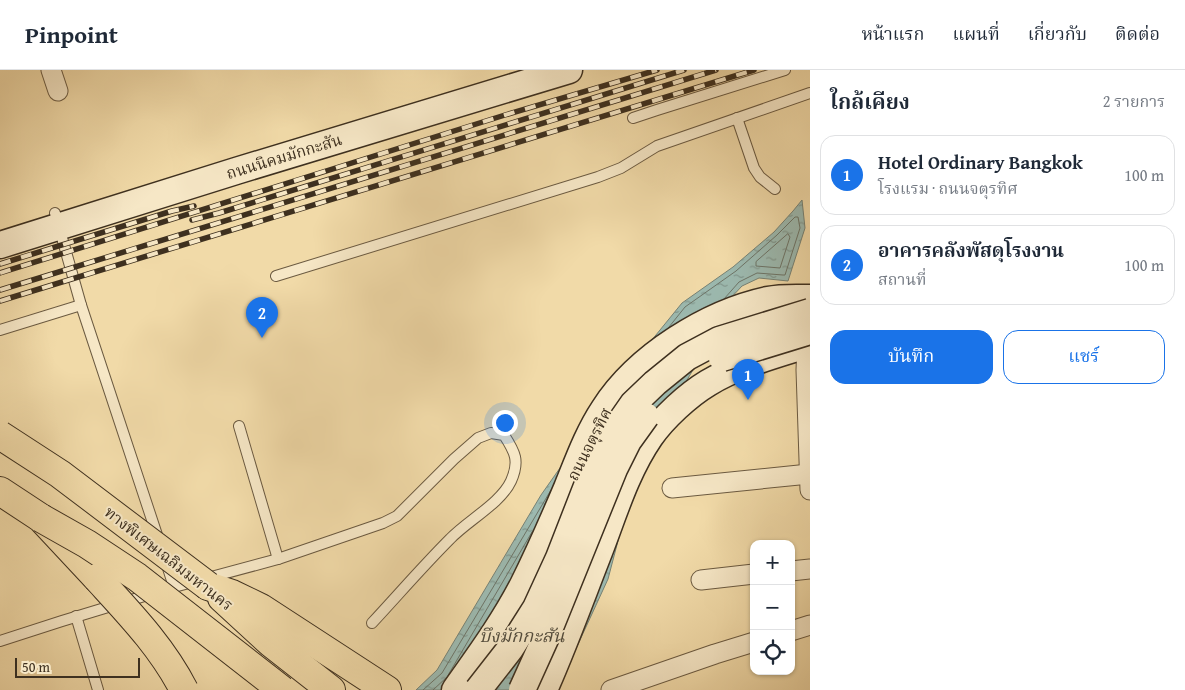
<!DOCTYPE html>
<html lang="th">
<meta charset="utf-8">
<style>
body{margin:0;font-family:"Gentium Book Plus","Noto Serif Thai",serif;background:#f2f2f3;color:#1f2937}
.controls{position:absolute;right:15px;bottom:15px;display:grid;overflow:hidden;border-radius:10px;box-shadow:0 1px 4px #0004}
.controls button{width:45px;height:45px;display:grid;place-items:center;padding:0;border:0;border-bottom:1px solid #e0e1e3;background:#fff;color:#1f2937;font:25px sans-serif}
.scale{position:absolute;left:15px;bottom:12px;width:125px;box-sizing:border-box;padding-left:5px;border:2px solid #3e301f;border-top:0;font-size:14px;line-height:18px;white-space:nowrap;color:#3e301f;-webkit-text-stroke:4px #f6e7c6;paint-order:stroke}
.you{position:absolute;left:504px;top:352px;width:18px;height:18px;margin:-12px;border:4px solid #fff;border-radius:50%;background:#1a73e8;box-shadow:0 0 0 8px #1a73e833}
.badge{display:grid;place-items:center;width:32px;height:32px;border-radius:50%;background:#1a73e8;color:#fff;font-size:16px;font-weight:700}
.pin{position:absolute;translate:-50% -41px;filter:drop-shadow(0 1px 2px #0008)}
.pin::after{content:'';position:absolute;top:26px;width:18px;height:15px;background:inherit;clip-path:polygon(0 0,100% 0,50% 100%)}
.list{margin:0;padding:0;list-style:none}
h2{display:flex;justify-content:space-between;align-items:center;height:65px;margin:0;padding:0 20px;font-size:21px}
h2 small{font-size:16px;font-weight:400;color:#747a83}
.list li{display:grid;grid-template-columns:32px 1fr auto;gap:15px;align-items:center;box-sizing:border-box;height:80px;margin:0 10px 10px;padding:0 10px;border:1px solid #e0e1e3;border-radius:15px}
.list b{display:block;font-size:19px;white-space:nowrap}
.list p{margin:0;font-size:16px;white-space:nowrap;color:#747a83}
.list em{font-size:16px;font-style:normal;color:#747a83}
.actions{display:flex;gap:10px;padding:15px 20px}
.actions a{flex:1;padding:11px 0;border:1px solid #1a73e8;border-radius:15px;text-align:center;font-size:18px;color:#1a73e8}
.actions .main{background:#1a73e8;color:#fff}
.icon{flex:none;width:28px;height:28px;fill:none;stroke:currentColor;stroke-width:2;stroke-linecap:round;stroke-linejoin:round}
.map{position:relative;flex:none;width:810px;height:620px;overflow:hidden}
header{display:flex;align-items:center;gap:30px;box-sizing:border-box;height:70px;padding:0 25px;background:#fff;border-bottom:1px solid #e0e1e3}
header strong{font-size:24px}
nav{display:flex;gap:28px;margin-inline-start:auto;font-size:18px}
main{display:flex}
aside{flex:1;background:#fff}
.map>svg:first-child{display:block}
.water{fill:url(#water-ripples);stroke:#768275}
.lines{fill:none;stroke-linecap:round;stroke-linejoin:round}
.shore{stroke:#6d7467;stroke-width:1}
.lane-casing{stroke:#6b5a41;stroke-width:12}
.street-casing{stroke:#6b5a41;stroke-width:21}
.secondary-casing{stroke:#3e301f;stroke-width:29}
.highway-casing{stroke:#3e301f;stroke-width:30}
.lane{stroke:#f6e7c6;stroke-width:10}
.street{stroke:#f6e7c6;stroke-width:19}
.secondary{stroke:#f6e7c6;stroke-width:26}
.highway{stroke:#f1daa8;stroke-width:28}
.rail-casing{stroke:#3e301f;stroke-width:5.5}
.rail{stroke:#f6e7c6;stroke-width:4;stroke-dasharray:11;stroke-linecap:butt}
.secondary-bridge-casing{stroke:#3e301f;stroke-width:29;stroke-linecap:butt}
.highway-bridge-casing{stroke:#3e301f;stroke-width:30;stroke-linecap:butt}
.secondary-bridge{stroke:#f6e7c6;stroke-width:26}
.highway-bridge{stroke:#f1daa8;stroke-width:28}
.labels{text-anchor:middle;dominant-baseline:central;stroke-width:4;stroke-linejoin:round;paint-order:stroke}
.street-label{font-size:16px;fill:#3e301f;stroke:#f6e7c6}
.water-label{font-size:18px;font-style:italic;fill:#514b3c;stroke:#f6e7c6}
</style>
<header>
<strong>Pinpoint</strong>
<nav><a>หน้าแรก</a><a>แผนที่</a><a>เกี่ยวกับ</a><a>ติดต่อ</a></nav>
</header>
<main>
<div class="map">
<svg width="810" height="620" viewBox="0 0 810 620">
<defs>
<pattern id="water-ripples" width="26" height="14" patternUnits="userSpaceOnUse" patternTransform="scale(1.25)"><rect width="26" height="14" fill="#9cb9af"/><path d="M2 4q2-2 4 0t4 0M15 11q2-2 4 0t4 0" fill="none" stroke="#81978e"/></pattern>
</defs>
<rect width="100%" height="100%" fill="#f1daa8"/>
<filter id="stains"><feTurbulence type="fractalNoise" baseFrequency=".004" numOctaves="4"/><feColorMatrix values="0 0 0 0 .2 0 0 0 0 .09 0 0 0 0 .02 0 0 0 .5 -.17"/></filter>
<radialGradient id="worn" r=".72"><stop offset=".6" stop-color="#630" stop-opacity="0"/><stop offset="1" stop-color="#630" stop-opacity=".3"/></radialGradient>
<!-- water -->
<polygon class="water" points="802,130 805,158 788,211 759,208 742,216 728,231 700,288 639,391 608,509 557,620 416,620 437,600 541,425 638,287 682,233 733,197 774,162 793,141"/>
<g class="lines">
<!-- shore -->
<g class="shore">
<polygon points="788,164 790,167 780,198 756,196 756,192"/>
<polyline points="669,257 685,237 736,201 777,165 795,147 798,147 800,158 785,205 783,205 757,203 739,212 724,229"/>
<polyline points="423,620 442,603 551,420"/>
<polyline points="433,620 447,607 532,462"/>
</g>
<defs>
<g id="lane">
<polyline points="633,48 657,40 785,0"/>
<polyline points="737,48 754,98 760,107 775,119"/>
<polyline points="55,143 81,235 159,471"/>
<polyline points="276,206 598,107 621,98 657,76 810,23"/>
<polyline points="0,260 81,235"/>
<polyline points="239,356 278,489"/>
<polyline points="166,492 174,517"/>
<polyline points="76,546 98,620"/>
<path d="M 0,571 L 62,551 L 174,517 L 278,489 L 383,453 L 397,446 L 454,389 L 478,368 L 491,363 L 504,365 C 515,382 520,391 511,411 C 501,433 467,451 450,469 C 423,496 398,525 372,553"/>
</g>
<g id="street">
<polyline points="51,0 58,21"/>
<polyline points="807,275 806,300 810,420"/>
<polyline points="672,418 809,404"/>
<polyline points="791,501 810,499"/>
<polyline points="701,510 754,504"/>
<polyline points="791,561 810,555"/>
<polyline points="611,620 715,584 754,572"/>
</g>
<g id="secondary">
<polyline points="0,175 236,101 569,0"/>
<path d="M 455,620 C 479,586 504,552 523,515 C 539,483 553,451 567,418 C 578,391 588,363 604,339 C 638,286 708,243 768,230 C 782,227 796,228 810,228"/>
<path d="M 544,620 C 564,575 581,528 599,482 C 614,443 626,402 650,367 C 663,348 688,325 708,313 C 736,296 768,287 800,277"/>
</g>
<g id="highway">
<polyline points="0,421 41,448 97,508"/>
<polyline points="208,516 232,524 261,538 387,620"/>
<polyline points="222,528 271,573 331,620"/>
</g>
</defs>
<!-- lane casing -->
<use href="#lane" class="lane-casing"/>
<!-- street casing -->
<use href="#street" class="street-casing"/>
<!-- secondary casing -->
<use href="#secondary" class="secondary-casing"/>
<!-- highway casing -->
<use href="#highway" class="highway-casing"/>
<!-- lane -->
<use href="#lane" class="lane"/>
<!-- street -->
<use href="#street" class="street"/>
<!-- secondary -->
<use href="#secondary" class="secondary"/>
<!-- highway -->
<use href="#highway" class="highway"/>
<defs>
<g id="rail">
<polyline points="192,150 219,143 684,0"/>
<polyline points="0,194 172,141 194,136"/>
<polyline points="0,203 505,45 657,0"/>
<polyline points="0,220 716,0"/>
<polyline points="0,231 754,0"/>
</g>
</defs>
<!-- rail casing -->
<use href="#rail" class="rail-casing"/>
<!-- rail -->
<use href="#rail" class="rail"/>
<defs>
<g id="secondary-bridge">
<polyline points="722,288 810,261"/>
<polyline points="478,620 510,579 536,538 559,488 589,411 610,367 633,334 655,313 687,287 719,270 810,242"/>
<polyline points="522,620 546,567 614,399 628,371 646,346"/>
</g>
<g id="highway-bridge">
<polyline points="0,365 60,404 208,516"/>
<polyline points="41,448 87,474 137,507 282,620"/>
<path d="M 97,508 C 129,543 162,577 184,620"/>
</g>
</defs>
<!-- secondary-bridge casing -->
<use href="#secondary-bridge" class="secondary-bridge-casing"/>
<!-- highway-bridge casing -->
<use href="#highway-bridge" class="highway-bridge-casing"/>
<!-- secondary-bridge -->
<use href="#secondary-bridge" class="secondary-bridge"/>
<!-- highway-bridge -->
<use href="#highway-bridge" class="highway-bridge"/>
</g>
<g class="labels">
<!-- street labels -->
<g class="street-label">
<text transform="translate(284 86) rotate(-17)">ถนนนิคมมักกะสัน</text>
<text transform="translate(589 374) rotate(-63)">ถนนจตุรทิศ</text>
<text transform="translate(169 488) rotate(38)">ทางพิเศษเฉลิมมหานคร</text>
</g>
<!-- water labels -->
<g class="water-label">
<text x="522" y="565">บึงมักกะสัน</text>
</g>
</g>
<rect width="100%" height="100%" filter="url(#stains)"/>
<rect width="100%" height="100%" fill="url(#worn)"/>
</svg>
<div class="controls">
<button>+</button>
<button>−</button>
<button><svg class="icon" aria-label="locate" viewBox="0 0 24 24"><circle cx="12" cy="12" r="6"/><path d="M12 2v4M12 18v4M2 12h4M18 12h4"/></svg></button>
</div>
<div class="scale">50 m</div>
<div class="you"></div>
<div class="pin badge" style="left:748px;top:330px">1</div>
<div class="pin badge" style="left:262px;top:268px">2</div>
</div>
<aside>
<h2>ใกล้เคียง<small>2 รายการ</small></h2>
<ul class="list">
<li><span class="badge">1</span><div><b>Hotel Ordinary Bangkok</b><p>โรงแรม · ถนนจตุรทิศ</p></div><em>100 m</em></li>
<li><span class="badge">2</span><div><b>อาคารคลังพัสดุโรงงาน</b><p>สถานที่</p></div><em>100 m</em></li>
</ul>
<div class="actions"><a class="main">บันทึก</a><a>แชร์</a></div>
</aside>
</main>
